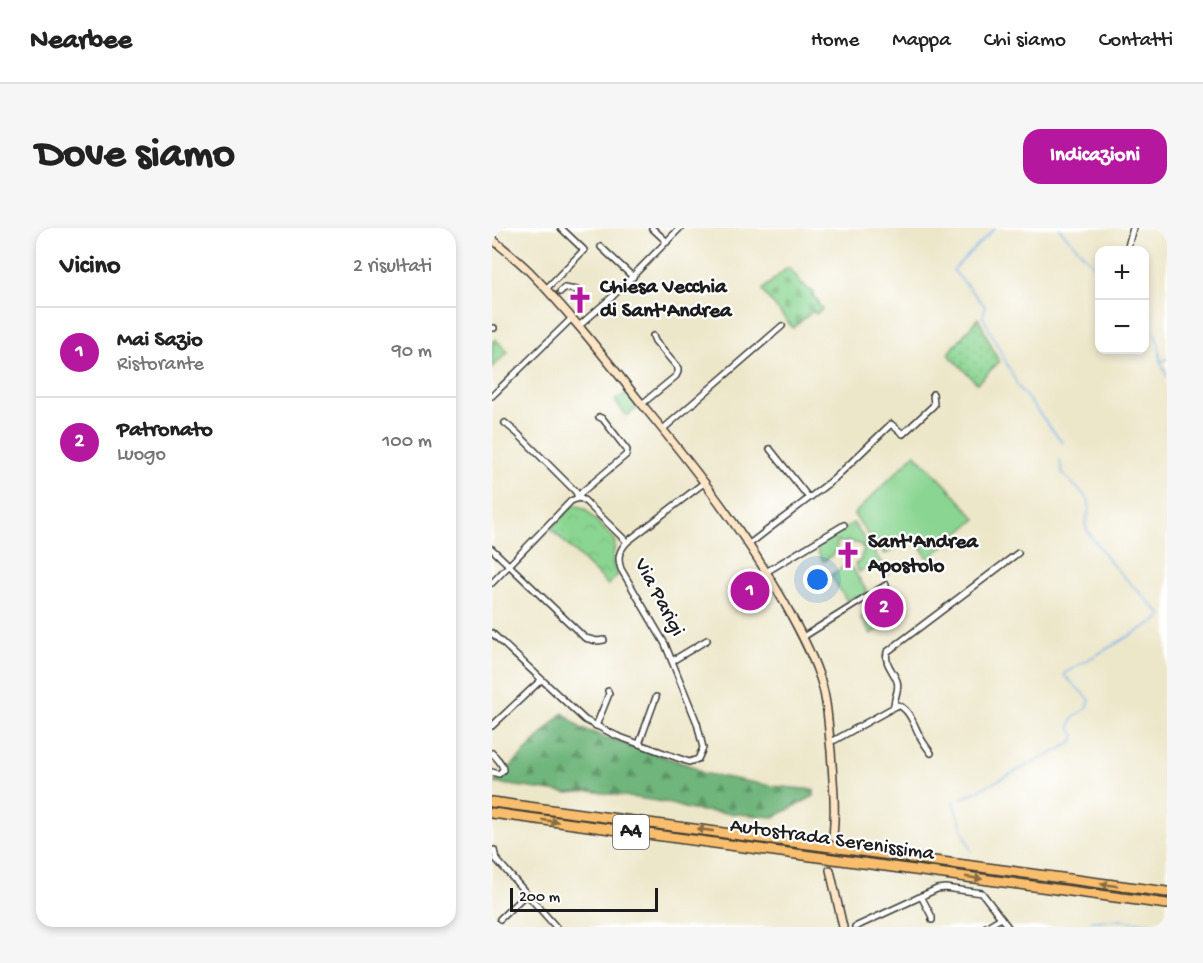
<!DOCTYPE html>
<html lang="it">
<meta charset="utf-8">
<style>
body{margin:0;font-family:"Gochi Hand",sans-serif;background:#f6f6f6;color:#222}
.controls{position:absolute;right:18px;top:18px;display:grid;overflow:hidden;border-radius:12px;box-shadow:0 3px 9px #0003}
.controls button{width:54px;height:54px;display:grid;place-items:center;padding:0;border:0;border-bottom:2px solid #e0e0e0;background:#fff;color:#222;font:30px sans-serif}
.scale{position:absolute;left:18px;bottom:15px;width:148px;box-sizing:border-box;padding-left:6px;border:3px solid #1c1c1c;border-top:0;font-size:16px;line-height:21px;white-space:nowrap;color:#1c1c1c;-webkit-text-stroke:4px #fff;paint-order:stroke}
.you{position:absolute;left:326px;top:352px;width:21px;height:21px;margin:-15px;border:4px solid #fff;border-radius:50%;background:#1a73e8;box-shadow:0 0 0 9px #1a73e833}
.badge{display:grid;place-items:center;width:39px;height:39px;border-radius:50%;background:#b5179e;color:#fff;font-size:20px;font-weight:700}
.pin{position:absolute;translate:-50% -50%;border:3px solid #fff;box-shadow:0 2px 6px #0006}
.list{margin:0;padding:0;list-style:none}
h2{display:flex;justify-content:space-between;align-items:center;height:78px;margin:0;padding:0 24px;font-size:26px}
h2 small{font-size:20px;font-weight:400;color:#767676}
.list li{display:grid;grid-template-columns:39px 1fr auto;gap:18px;align-items:center;box-sizing:border-box;height:90px;padding:0 24px;border-top:2px solid #e0e0e0}
.list b{display:block;font-size:22px;white-space:nowrap}
.list p{margin:0;font-size:20px;white-space:nowrap;color:#767676}
.list em{font-size:20px;font-style:normal;color:#767676}
.map{position:relative;flex:none;width:675px;height:699px;overflow:hidden;border-radius:18px}
header{display:flex;align-items:center;gap:36px;box-sizing:border-box;height:84px;padding:0 30px;background:#fff;border-bottom:2px solid #e0e0e0}
header strong{font-size:28px}
nav{display:flex;gap:33px;margin-inline-start:auto;font-size:21px}
.intro{display:flex;align-items:center;justify-content:space-between;box-sizing:border-box;height:144px;padding:0 36px}
h1{margin:0;font-size:42px}
.button{padding:15px 27px;border-radius:18px;background:#b5179e;color:#fff;font-size:21px;font-weight:700}
main{display:flex;gap:36px;padding:0 36px}
aside{flex:1;background:#fff;border-radius:18px;box-shadow:0 3px 9px #0003}
.map>svg:first-child{display:block}
.grass{fill:url(#grass-dots);stroke:#547857;stroke-width:1.5}
.forest{fill:url(#forest-firs);stroke:#46694c;stroke-width:1.5}
.cemetery{fill:url(#cemetery-stones);stroke:#547857;stroke-width:1.5}
.park{fill:url(#park-crowns);stroke:#547857;stroke-width:1.5}
.garden{fill:#8bd592;stroke:#547857;stroke-width:1.5}
.lines{fill:none;stroke-linecap:round;stroke-linejoin:round}
.stream{stroke:#7cb2eb;stroke-width:1.5}
.street-casing{stroke:#3b3a36;stroke-width:8}
.secondary-casing{stroke:#3b3a36;stroke-width:10}
.highway-casing{stroke:#3b3a36;stroke-width:12}
.street{stroke:#fff;stroke-width:5}
.secondary{stroke:#fde5c5;stroke-width:7}
.highway{stroke:#f9be6d;stroke-width:9}
.oneway{fill:#8a6d44}
.labels{text-anchor:middle;dominant-baseline:central;stroke-width:4.5;stroke-linejoin:round;paint-order:stroke}
.shield{fill:#fff;stroke:#606060;stroke-width:1.5}
.shield-label{font-size:20px;font-weight:bold;fill:#1c1c1c}
.poi-label{font-size:21px;font-weight:bold;fill:#1c1c1c;stroke:#fff;text-anchor:start}
.street-label{font-size:21px;fill:#1c1c1c;stroke:#fff}
</style>
<header>
<strong>Nearbee</strong>
<nav><a>Home</a><a>Mappa</a><a>Chi siamo</a><a>Contatti</a></nav>
</header>
<div class="intro"><h1>Dove siamo</h1><a class="button">Indicazioni</a></div>
<main>
<aside>
<h2>Vicino<small>2 risultati</small></h2>
<ul class="list">
<li><span class="badge">1</span><div><b>Mai Sazio</b><p>Ristorante</p></div><em>90 m</em></li>
<li><span class="badge">2</span><div><b>Patronato</b><p>Luogo</p></div><em>100 m</em></li>
</ul>
</aside>
<div class="map">
<svg width="675" height="699" viewBox="0 0 675 699">
<defs>
<pattern id="grass-dots" width="8" height="8" patternUnits="userSpaceOnUse" patternTransform="scale(1.5)"><rect width="8" height="8" fill="#8bd592"/><path d="M2 2h.1M6 6h.1" fill="none" stroke="#77b67d" stroke-width="1.8" stroke-linecap="round"/></pattern>
<pattern id="forest-firs" width="22" height="20" patternUnits="userSpaceOnUse" patternTransform="scale(1.5)"><rect width="22" height="20" fill="#70b67c"/><path d="M5 1l3.5 6h-7zM16 11l3.5 6h-7z" fill="#5b9365"/></pattern>
<pattern id="cemetery-stones" width="16" height="16" patternUnits="userSpaceOnUse" patternTransform="scale(1.5)"><rect width="16" height="16" fill="#8bd592"/><path d="M2 7V4a2 2 0 0 1 4 0v3zM10 15v-3a2 2 0 0 1 4 0v3z" fill="#77b67d"/></pattern>
<pattern id="park-crowns" width="20" height="18" patternUnits="userSpaceOnUse" patternTransform="scale(1.5)"><rect width="20" height="18" fill="#8bd592"/><path d="M2 6a3 3 0 1 1 6 0M12 15a3 3 0 1 1 6 0" fill="none" stroke="#77b67d"/></pattern>
</defs>
<rect width="100%" height="100%" fill="#fff"/>
<filter id="ink" filterUnits="userSpaceOnUse"><feTurbulence type="fractalNoise" baseFrequency=".0167" numOctaves="2"/><feDisplacementMap in="SourceGraphic" scale="12" xChannelSelector="R" yChannelSelector="G"/><feConvolveMatrix kernelMatrix="1 2 1 2 8 2 1 2 1" color-interpolation-filters="sRGB"/></filter>
<filter id="wash" filterUnits="userSpaceOnUse"><feTurbulence type="fractalNoise" baseFrequency=".008" numOctaves="4" result="noise"/><feDisplacementMap in="SourceGraphic" scale="24" xChannelSelector="R" yChannelSelector="G"/><feGaussianBlur stdDeviation="1.35" result="paint"/><feColorMatrix in="noise" values="0 0 0 0 0 0 0 0 0 0 0 0 0 0 0 0 0 1.4 0 .05"/><feComposite in="paint" operator="in"/></filter>
<g filter="url(#wash)">
<rect width="100%" height="100%" fill="#ede7ca"/>
<!-- grass -->
<polygon class="grass" points="486,90 507,134 485,155 456,126"/>
<!-- forest -->
<polygon class="forest" points="71,485 90,501 202,539 210,545 280,558 322,562 322,568 282,589 200,582 172,574 99,563 75,565 3,555"/>
<!-- cemetery -->
<polygon class="cemetery" points="295,40 297,40 309,54 308,55 310,57 311,56 318,63 319,62 322,65 320,67 327,74 325,75 330,81 324,86 321,83 301,100 271,64 271,61"/>
<!-- park -->
<g class="park">
<polygon points="3,111 16,124 0,140 0,114"/>
<polygon points="135,164 147,179 135,188 123,173"/>
<path d="M 84,277 L 93,281 L 123,312 C 123,328 116,330 126,347 L 116,357 L 59,301 L 80,278 Z"/>
</g>
<!-- garden -->
<g class="garden">
<polygon points="423,226 453,256 484,291 441,327 444,331 439,334 421,309 393,326 380,307 377,308 362,286"/>
<path d="M 361,295 L 397,345 L 394,349 L 384,334 L 367,344 L 363,336 L 368,333 L 372,321 L 368,316 L 356,313 L 351,316 L 346,312 L 345,313 C 346,326 341,327 331,333 L 324,320 Z"/>
<polygon points="353,338 361,341 376,365 365,372 362,368 355,373 339,347"/>
<polygon points="378,383 389,400 379,406 369,390"/>
</g>
<g class="lines">
<!-- stream -->
<g class="stream">
<polyline points="503,0 461,42 493,78 491,89 527,160 571,215"/>
<polyline points="567,0 608,44"/>
<polyline points="652,93 664,109 667,116 668,133 675,148"/>
<polyline points="669,133 675,131"/>
<polyline points="469,571 580,515 583,508 578,499 581,490 595,480 598,472 573,448 573,445 670,389 670,387 622,339 596,304 593,296 598,279 596,271 570,245 568,232"/>
<polyline points="463,573 461,574 462,578 479,623"/>
<polyline points="598,693 629,692 675,698"/>
</g>
</g>
</g>
<g filter="url(#ink)">
<g class="lines">
<defs>
<g id="street">
<polyline points="160,0 175,14"/>
<polyline points="109,19 141,49"/>
<polyline points="635,22 641,0"/>
<polyline points="54,61 92,22 69,0"/>
<polyline points="68,64 72,60 85,62"/>
<polyline points="87,98 120,69 188,0"/>
<polyline points="0,100 2,100"/>
<polyline points="0,168 80,90"/>
<polyline points="150,176 184,148 186,144 186,140 163,113 161,108"/>
<polyline points="13,195 25,205 84,264 86,270 92,272 135,314"/>
<polyline points="171,201 290,98"/>
<polyline points="278,221 317,270"/>
<polyline points="256,317 342,251 399,196 411,206 442,177 441,166"/>
<polyline points="0,321 93,410 105,413 112,412"/>
<polyline points="274,344 352,297"/>
<polyline points="0,355 79,273 86,270 90,264 134,227 135,222 111,191 107,189"/>
<path d="M 0,405 L 93,492 L 125,508 L 197,534 L 206,531 L 211,520 L 205,495 L 173,416 L 129,341 C 125,330 127,323 135,314 L 213,254"/>
<polyline points="311,409 394,357"/>
<polyline points="180,433 215,412"/>
<path d="M 402,478 C 402,469 408,461 405,453 C 401,442 392,436 395,424 L 526,325"/>
<polyline points="0,498 49,452"/>
<polyline points="104,498 117,466 116,463"/>
<path d="M 338,513 L 343,512 L 406,477 C 419,482 423,501 430,512 C 433,517 436,521 439,525"/>
<polyline points="147,516 164,469"/>
<path d="M 0,525 C 4,530 11,535 11,542 L 7,546 L 0,544"/>
<polyline points="2,622 4,631 64,699"/>
<polyline points="429,668 440,689 440,692"/>
<polyline points="8,691 34,666"/>
<polyline points="363,699 445,661 453,660 490,665 516,699"/>
<polyline points="494,699 509,690"/>
</g>
<g id="secondary">
<path d="M 0,11 C 13,22 26,32 38,44 C 78,85 113,130 149,175 C 201,238 251,302 292,374 C 305,398 318,421 327,447 C 336,471 336,498 339,523 C 341,552 344,580 341,609"/>
<polyline points="338,642 351,699"/>
</g>
<g id="highway">
<polyline points="0,574 675,664"/>
<polyline points="0,585 675,676"/>
</g>
</defs>
<!-- street casing -->
<use href="#street" class="street-casing"/>
<!-- secondary casing -->
<use href="#secondary" class="secondary-casing"/>
<!-- highway casing -->
<use href="#highway" class="highway-casing"/>
<!-- street -->
<use href="#street" class="street"/>
<!-- secondary -->
<use href="#secondary" class="secondary"/>
<!-- highway -->
<use href="#highway" class="highway"/>
</g>
<!-- one-way arrows -->
<defs><path id="oneway-solid" d="M-6-.8H1V-3.2L6.5 0L1 3.2V.8H-6Z" transform="scale(1.5)"/></defs>
<g class="oneway">
<use href="#oneway-solid" transform="translate(58 593) rotate(8)"/>
<use href="#oneway-solid" transform="translate(213 602) rotate(-172)"/>
<use href="#oneway-solid" transform="translate(482 650) rotate(8)"/>
<use href="#oneway-solid" transform="translate(617 657) rotate(-172)"/>
</g>
</g>
<!-- icons -->
<defs>
<symbol id="church-bare" viewBox="-9 -9 18 18"><path d="M-1.2-6h2.4v3.5h3.3v2.4h-3.3V6h-2.4V-.1h-3.3v-2.4h3.3Z" fill="#b5179e" stroke="#fff" stroke-width="2.5" paint-order="stroke"/></symbol>
</defs>
<g fill-rule="evenodd">
<use href="#church-bare" x="69" y="53" width="38" height="38"/>
<use href="#church-bare" x="337" y="308" width="38" height="38"/>
</g>
<g class="labels">
<!-- shield labels -->
<rect class="shield" x="121" y="587" width="36" height="34" rx="4.5"/>
<g class="shield-label">
<text x="139" y="604">A4</text>
</g>
<!-- poi labels -->
<g class="poi-label">
<text x="108" y="60">Chiesa Vecchia<tspan x="108" dy="24">di Sant'Andrea</tspan></text>
<text x="376" y="315">Sant'Andrea<tspan x="376" dy="24">Apostolo</tspan></text>
</g>
<!-- street labels -->
<g class="street-label">
<text transform="translate(166 370) rotate(62)">Via Parigi</text>
<text transform="translate(340 613) rotate(8)">Autostrada Serenissima</text>
</g>
</g>
</svg>
<div class="controls">
<button>+</button>
<button>−</button>
</div>
<div class="scale">200 m</div>
<div class="you"></div>
<div class="pin badge" style="left:258px;top:363px">1</div>
<div class="pin badge" style="left:392px;top:380px">2</div>
</div>
</main>
